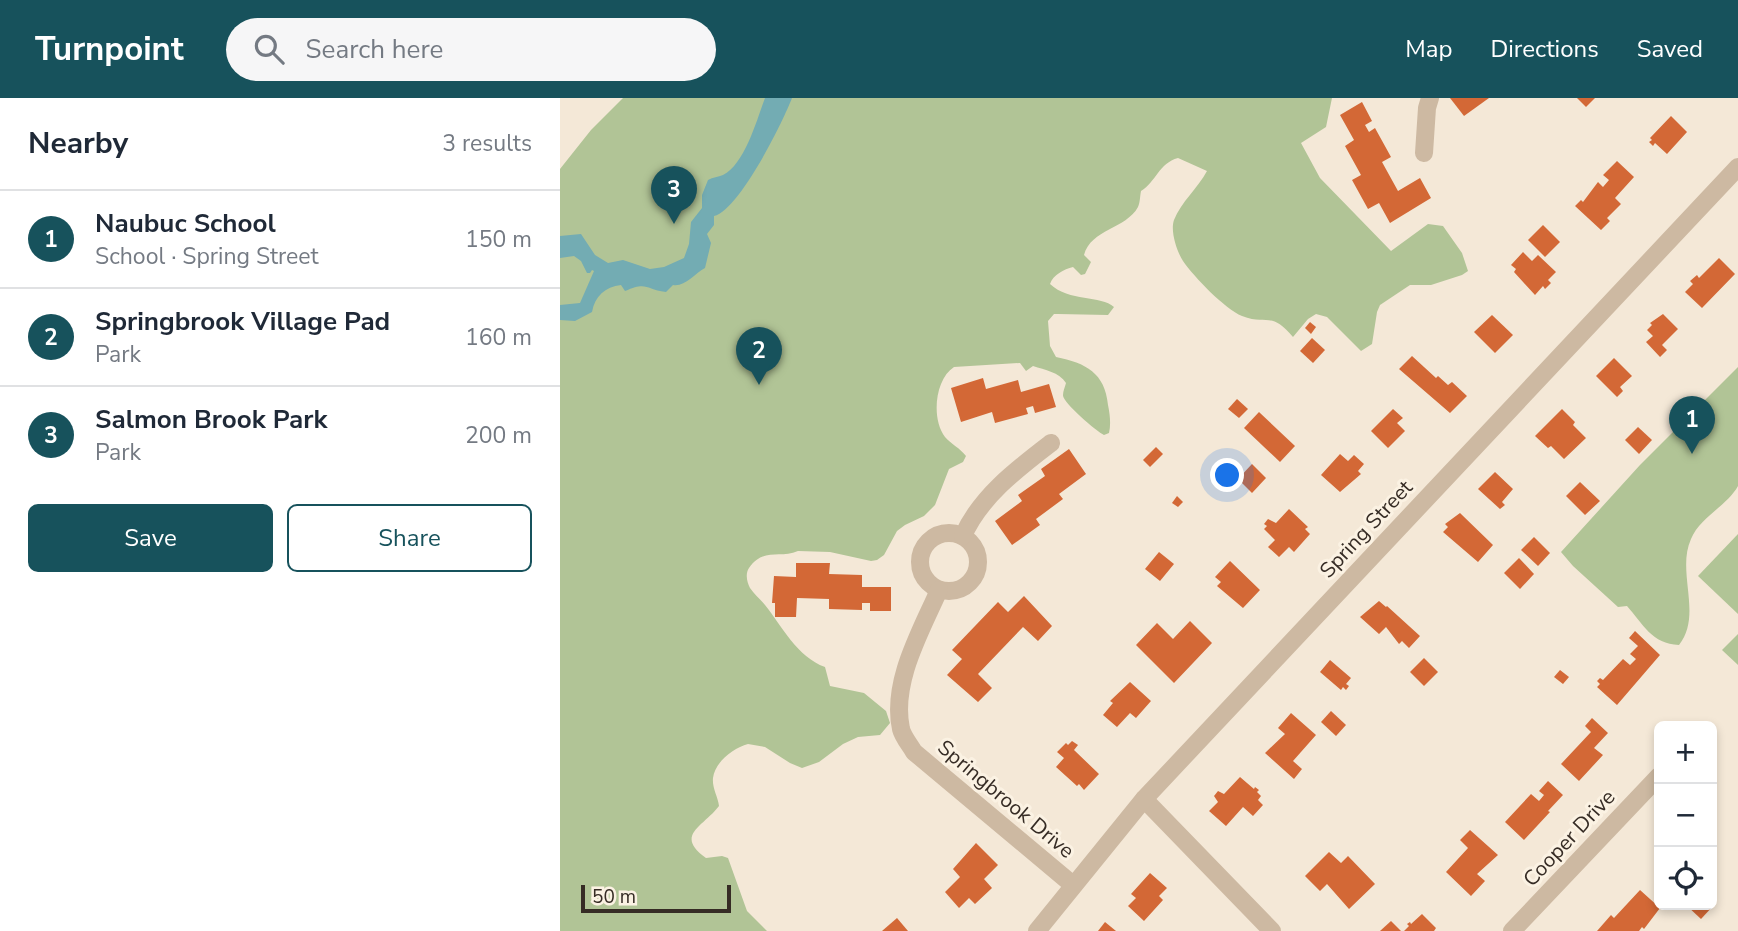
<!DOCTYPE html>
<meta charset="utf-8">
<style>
body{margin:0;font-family:"Nunito Sans",sans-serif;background:#f6f6f7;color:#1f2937}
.controls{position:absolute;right:21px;bottom:21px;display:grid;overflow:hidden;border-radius:10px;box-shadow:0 4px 10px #0003}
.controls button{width:63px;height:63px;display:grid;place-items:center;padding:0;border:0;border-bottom:2px solid #e0e1e3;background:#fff;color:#1f2937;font:35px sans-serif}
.scale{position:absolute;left:21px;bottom:18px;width:150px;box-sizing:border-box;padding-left:7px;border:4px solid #362c25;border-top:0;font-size:19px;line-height:24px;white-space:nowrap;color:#362c25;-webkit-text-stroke:5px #fbf2e3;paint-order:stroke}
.you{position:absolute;left:668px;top:378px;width:24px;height:24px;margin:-18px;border:5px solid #fff;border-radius:50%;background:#1a73e8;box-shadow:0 0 0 10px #1a73e833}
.badge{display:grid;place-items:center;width:46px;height:46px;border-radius:50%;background:#17525c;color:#fff;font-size:23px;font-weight:700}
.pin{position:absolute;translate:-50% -58px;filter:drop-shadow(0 2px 4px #0008)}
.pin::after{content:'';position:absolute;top:37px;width:24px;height:21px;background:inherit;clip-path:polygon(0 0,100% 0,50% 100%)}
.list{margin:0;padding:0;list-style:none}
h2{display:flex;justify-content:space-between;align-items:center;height:91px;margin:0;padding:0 28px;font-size:30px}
h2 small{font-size:23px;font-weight:400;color:#747a83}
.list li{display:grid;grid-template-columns:46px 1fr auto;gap:21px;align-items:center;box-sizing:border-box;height:98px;padding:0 28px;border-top:2px solid #e0e1e3}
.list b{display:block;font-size:26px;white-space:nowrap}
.list p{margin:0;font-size:23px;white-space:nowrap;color:#747a83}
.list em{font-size:23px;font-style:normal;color:#747a83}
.actions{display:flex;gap:14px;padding:21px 28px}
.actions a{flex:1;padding:16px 0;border:2px solid #17525c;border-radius:10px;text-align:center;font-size:24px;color:#17525c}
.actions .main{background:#17525c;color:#fff}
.icon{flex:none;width:38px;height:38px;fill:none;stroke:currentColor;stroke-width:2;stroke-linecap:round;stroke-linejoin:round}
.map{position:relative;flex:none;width:1178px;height:833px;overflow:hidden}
header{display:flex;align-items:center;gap:42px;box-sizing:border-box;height:98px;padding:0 35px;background:#17525c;color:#fff}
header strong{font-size:33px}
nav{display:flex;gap:38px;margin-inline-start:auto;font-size:24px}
.search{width:490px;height:63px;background:#f6f6f7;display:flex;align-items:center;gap:18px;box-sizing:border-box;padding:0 24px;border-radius:38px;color:#747a83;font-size:26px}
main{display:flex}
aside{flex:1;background:#fff}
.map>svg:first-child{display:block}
.green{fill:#b1c496}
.water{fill:#73acb3}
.building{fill:#d36836}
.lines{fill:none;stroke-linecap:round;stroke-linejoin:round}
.street{stroke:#cdb9a2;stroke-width:18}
.labels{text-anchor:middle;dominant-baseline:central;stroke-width:6;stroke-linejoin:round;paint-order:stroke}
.street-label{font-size:21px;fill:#362c25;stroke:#fbf2e3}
</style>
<header>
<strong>Turnpoint</strong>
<div class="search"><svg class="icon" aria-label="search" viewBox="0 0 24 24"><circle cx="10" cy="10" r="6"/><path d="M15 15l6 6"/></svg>Search here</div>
<nav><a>Map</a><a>Directions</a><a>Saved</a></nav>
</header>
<main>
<aside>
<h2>Nearby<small>3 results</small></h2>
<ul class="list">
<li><span class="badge">1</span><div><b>Naubuc School</b><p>School · Spring Street</p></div><em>150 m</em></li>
<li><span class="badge">2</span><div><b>Springbrook Village Pad</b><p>Park</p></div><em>160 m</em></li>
<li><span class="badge">3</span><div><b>Salmon Brook Park</b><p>Park</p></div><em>200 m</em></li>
</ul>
<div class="actions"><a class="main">Save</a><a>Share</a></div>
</aside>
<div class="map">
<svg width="1178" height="833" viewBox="0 0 1178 833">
<rect width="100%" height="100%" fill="#f4e8d7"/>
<!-- green -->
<g class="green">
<path d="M 63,0 L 772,0 L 766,29 L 741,45 L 760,80 L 831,153 L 868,126 L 883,128 L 902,155 L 908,173 L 902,177 L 871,187 L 850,187 L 820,207 L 817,214 L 812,246 L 801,253 L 767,219 L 756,216 L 748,221 L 733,239 C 710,212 707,228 682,218 C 665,211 634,179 623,163 C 617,154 610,133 614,122 C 621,104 638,90 647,73 L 618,60 C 599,65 596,84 581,93 C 580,98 580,105 578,109 C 566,131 531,131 524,157 L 531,164 L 525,176 L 521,177 L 513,169 C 504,171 493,177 490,186 C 509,204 541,197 554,209 L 548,217 L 498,216 L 494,216 L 488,223 L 490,248 L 496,259 C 526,265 545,275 548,307 C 550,317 551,326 549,335 L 544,337 C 537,334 502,304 503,297 C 503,293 505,289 506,285 C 499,274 485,272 473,268 L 466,273 L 460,265 L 394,269 C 375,281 371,321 385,339 C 391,346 400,350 406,358 L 403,364 L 389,371 L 375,407 L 364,418 L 345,427 L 337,433 L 324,457 L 317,462 L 311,463 L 270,454 L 238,453 C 219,461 204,449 189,470 C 185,476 187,484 190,490 C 194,496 200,501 205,507 C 222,528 237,559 265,569 L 270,588 L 304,595 L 326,613 L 330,625 L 320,637 L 298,639 L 283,646 L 259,664 L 242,670 L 230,665 L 205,649 L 188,646 C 173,650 155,664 153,680 C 152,690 158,699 159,708 C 143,729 114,737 146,760 L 162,758 L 168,760 L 187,813 L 207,833 L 0,833 L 0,71 L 31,32 Z"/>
<path d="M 1178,269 L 1178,388 C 1167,408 1140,419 1131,441 C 1116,474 1143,517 1119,547 C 1092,546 1083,526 1067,508 L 1058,509 L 1013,468 L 1001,454 L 1080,367 Z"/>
<polygon points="1178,436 1178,516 1138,478"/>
<polygon points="1178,536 1178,567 1162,552"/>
</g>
<!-- water -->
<path class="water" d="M 205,0 L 232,0 C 222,26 179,112 154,118 L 154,127 L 147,136 L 151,145 L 145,170 C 134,176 125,189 113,187 L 106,194 C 85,191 87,183 65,193 L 61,187 C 45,189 35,198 32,214 L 15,223 L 0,222 L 0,207 L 20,205 L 34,173 L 32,172 L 30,175 L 27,175 L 21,163 L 14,158 L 0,160 L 0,138 L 21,136 L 35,157 L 48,165 L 63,162 L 90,171 L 104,169 L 124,160 L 129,146 L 131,124 L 142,110 L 142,97 L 148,82 C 153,79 158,79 163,77 C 185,66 197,21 205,0 Z"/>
<!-- building -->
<g class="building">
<polygon points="890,0 929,0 904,18"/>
<polygon points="1017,0 1035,0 1026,9"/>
<polygon points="802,4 812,23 805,27 809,34 815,30 831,59 822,64 838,93 860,80 871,100 830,125 819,105 808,111 792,82 801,77 785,48 794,42 780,17"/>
<polygon points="1111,18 1127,34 1107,56 1095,45 1093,48 1089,44 1092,42 1090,40"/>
<polygon points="1057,63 1074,79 1055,100 1061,106 1047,120 1050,123 1041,132 1015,108 1021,102 1023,104 1038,84 1043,89 1049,82 1043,77"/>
<polygon points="983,127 1000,144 985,159 968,142"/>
<polygon points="963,154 972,163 978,157 996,174 988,182 991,185 985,191 983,188 975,197 954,174 956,171 951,167"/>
<polygon points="1159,160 1175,176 1142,210 1125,194 1133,186 1130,183 1137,177 1139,180"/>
<polygon points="1103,216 1118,231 1102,247 1107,252 1100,259 1086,244 1093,238 1087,232 1092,227 1090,225"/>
<polygon points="932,217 953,237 935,255 914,234"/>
<polygon points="750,224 756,229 751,236 745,230"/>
<polygon points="752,240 765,252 753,265 740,253"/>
<polygon points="852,258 876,280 878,278 888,287 892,284 907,298 890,315 839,271"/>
<polygon points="1054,260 1072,278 1060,289 1063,293 1057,299 1036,278"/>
<polygon points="423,280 426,291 458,282 461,294 489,286 496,309 475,315 473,308 466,310 468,316 435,325 432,314 401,324 391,290"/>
<polygon points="677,301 688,311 679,320 668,311"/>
<polygon points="833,311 843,320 837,325 845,333 828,350 811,333"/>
<polygon points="1002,311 1015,324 1013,327 1026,340 1004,361 991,348 988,350 975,338"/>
<polygon points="699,314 735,348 720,364 684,330"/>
<polygon points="1078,329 1092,342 1079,356 1065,342"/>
<polygon points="596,349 603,356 590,369 583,362"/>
<polygon points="509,351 526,376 499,396 503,401 476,421 480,427 452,447 435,423 462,403 458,397 485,378 481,371"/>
<polygon points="780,356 788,363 794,357 804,366 798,373 801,376 780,394 761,377"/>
<polygon points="692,366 706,380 692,395 678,381"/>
<polygon points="935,374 953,391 942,404 945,407 940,411 918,391"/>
<polygon points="1020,384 1040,403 1025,417 1006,398"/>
<polygon points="617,398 623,404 618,409 612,405"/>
<polygon points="729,411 748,429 745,431 750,436 734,454 729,449 719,459 708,449 715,442 704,431 707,428 704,426 708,421 716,425"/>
<polygon points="900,415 933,447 918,464 883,434 888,429 885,426"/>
<polygon points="974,439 990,455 978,468 961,452"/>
<polygon points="599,454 614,466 600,483 585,471"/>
<polygon points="959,460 974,476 960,491 944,475"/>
<polygon points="670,463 700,492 683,510 657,488 661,484 655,479"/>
<polygon points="236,465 270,465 269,476 302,477 302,489 331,489 331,513 310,513 310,505 302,505 302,512 269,511 269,501 237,500 236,519 215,519 215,505 212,505 214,478 236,479"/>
<polygon points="464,498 492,528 478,543 463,529 418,576 432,590 418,604 387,577 402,561 392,552 438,504 448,514"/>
<polygon points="819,503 826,509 827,508 860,538 849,550 842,543 839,546 826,529 819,536 800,519"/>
<polygon points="630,523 652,545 614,585 576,547 597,525 613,541"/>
<polygon points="1075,533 1100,557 1057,607 1037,589 1040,586 1037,583 1040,580 1043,582 1063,561 1070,567 1076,561 1070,556 1078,548 1069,540"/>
<polygon points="864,560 878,574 864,588 850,574"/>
<polygon points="770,562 791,580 786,586 789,588 786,592 783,589 781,592 760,574"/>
<polygon points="1000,572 1009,579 1003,586 994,579"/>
<polygon points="570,584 591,603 576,620 570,615 557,629 543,617 553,605 550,603"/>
<polygon points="771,613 786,627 776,638 761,624"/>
<polygon points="731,615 756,637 733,663 742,671 734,681 705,655 725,636 718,630"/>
<polygon points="1032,620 1048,635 1034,650 1043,657 1019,683 1001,666 1031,634 1025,628"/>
<polygon points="512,643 518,647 514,652 539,676 524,692 519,686 517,688 496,669 504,660 497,654 506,645 508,647"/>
<polygon points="680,679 694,691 695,689 699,692 697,694 701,698 698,702 703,707 693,718 683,709 666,728 649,713 658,704 654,698 658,693 664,696"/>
<polygon points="988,683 1003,697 988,713 990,714 964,742 945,724 971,696 979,703 984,697 979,693"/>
<polygon points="910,732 938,757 917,776 925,783 911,798 886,774 908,750 900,742"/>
<polygon points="416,745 438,767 424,781 432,790 415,806 409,800 399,810 385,794 400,779 393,771"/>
<polygon points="769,754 781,765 788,758 815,786 789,811 767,786 760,793 745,778"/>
<polygon points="590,775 607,790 599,798 603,802 584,823 568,808 576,800 571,796"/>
<polygon points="1080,792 1100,810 1084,831 1082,829 1079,833 1037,833 1051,817 1054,820"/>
<polygon points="1126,807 1154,807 1141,821"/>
<polygon points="862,816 876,830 874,833 844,833 849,828 847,826 850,824 851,826"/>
<polygon points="337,820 348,833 322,833"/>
<polygon points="831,823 841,833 820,833"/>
<polygon points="545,824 556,833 538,833"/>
</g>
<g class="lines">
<!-- street -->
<g class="street">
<polyline points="864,55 867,10 870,0"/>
<circle cx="389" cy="464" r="29"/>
<path d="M 403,438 C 420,399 457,371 491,345"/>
<path d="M 379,492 C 361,533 331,584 341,631 C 343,639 350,647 354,654 L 513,787"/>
<polyline points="584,701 712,833"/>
<polyline points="477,833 584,701 1178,69"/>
<polyline points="952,833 1099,678"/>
</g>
</g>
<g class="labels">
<!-- street labels -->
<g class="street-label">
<text transform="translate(806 431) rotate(-47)">Spring Street</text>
<text transform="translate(446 701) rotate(40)">Springbrook Drive</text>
<text transform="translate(1009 740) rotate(-47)">Cooper Drive</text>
</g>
</g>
</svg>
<div class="controls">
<button>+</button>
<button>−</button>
<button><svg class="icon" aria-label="locate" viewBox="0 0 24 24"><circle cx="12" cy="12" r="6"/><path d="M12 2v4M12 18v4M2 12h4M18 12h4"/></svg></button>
</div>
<div class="scale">50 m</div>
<div class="you"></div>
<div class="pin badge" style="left:1132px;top:356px">1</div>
<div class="pin badge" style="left:199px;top:287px">2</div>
<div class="pin badge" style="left:114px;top:126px">3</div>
</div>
</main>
